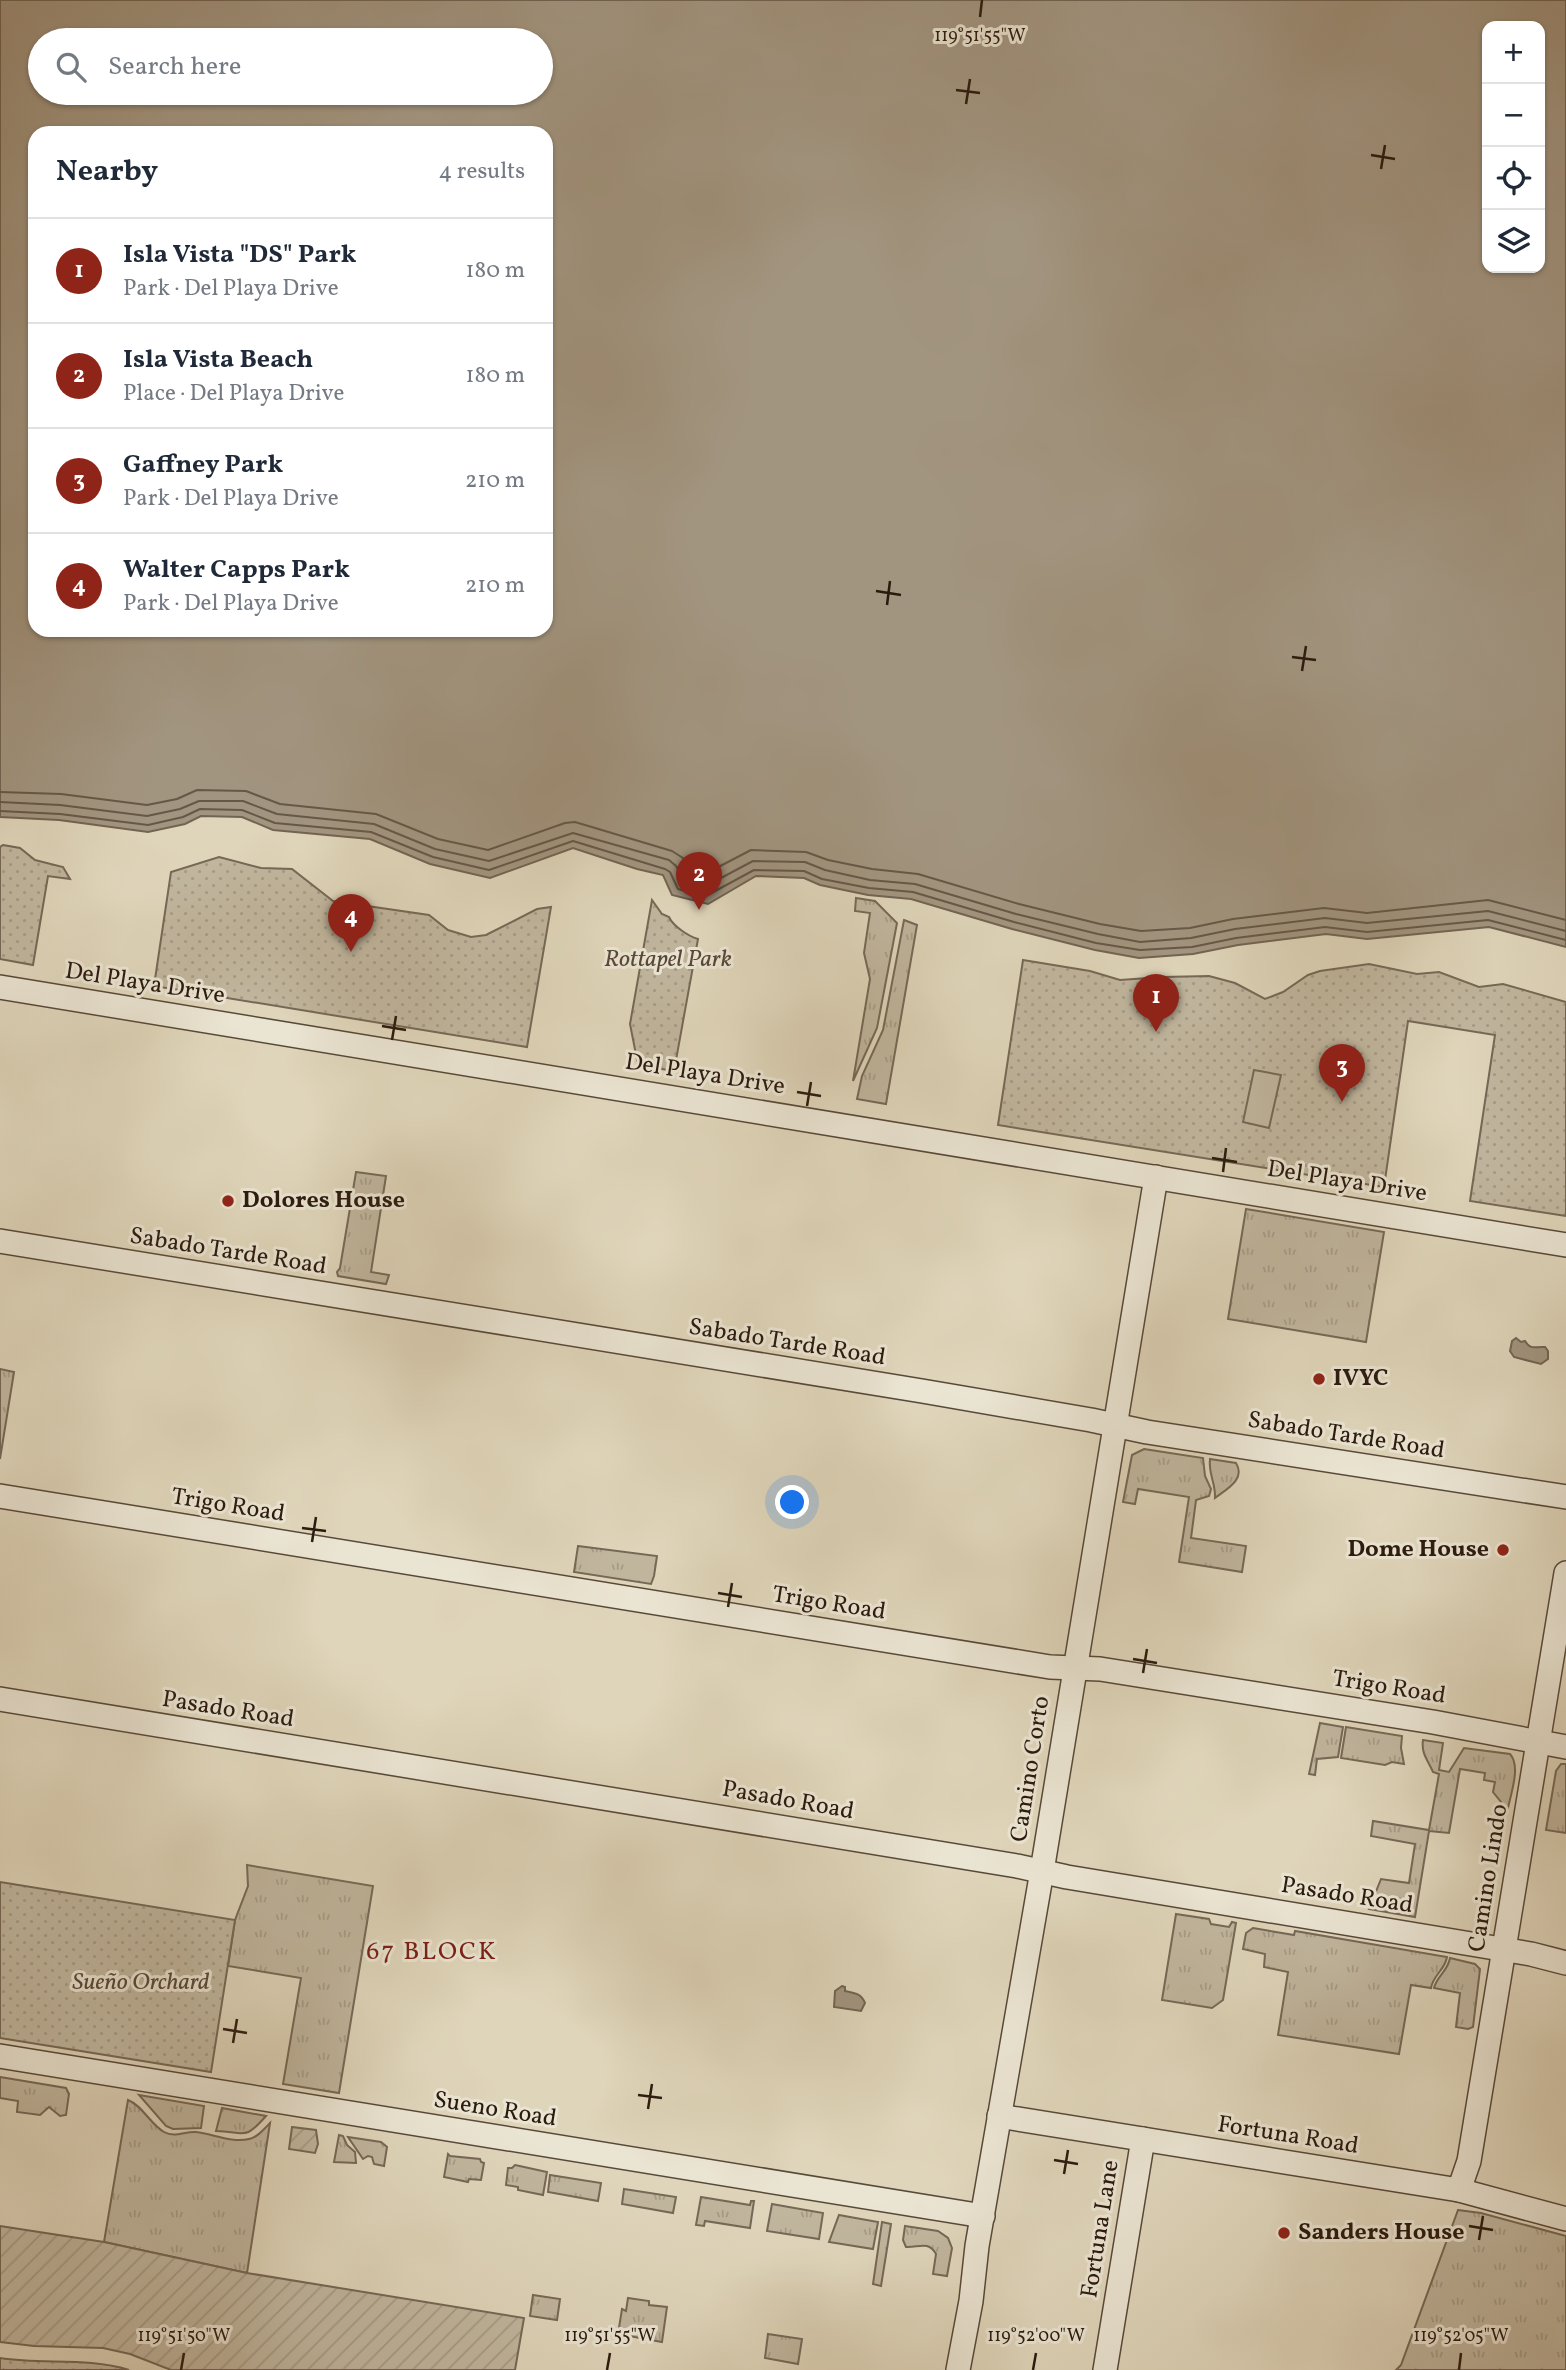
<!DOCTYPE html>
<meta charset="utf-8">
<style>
body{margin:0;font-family:Vollkorn,serif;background:#f2f2f3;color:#1f2937}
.controls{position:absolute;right:21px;top:21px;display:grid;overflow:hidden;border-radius:14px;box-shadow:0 2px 5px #0004}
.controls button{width:63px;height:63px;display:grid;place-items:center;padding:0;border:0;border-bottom:2px solid #e0e1e3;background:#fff;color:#1f2937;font:35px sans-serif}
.you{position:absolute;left:793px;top:1503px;width:24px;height:24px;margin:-18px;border:5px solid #fff;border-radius:50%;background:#1a73e8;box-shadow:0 0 0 10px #1a73e833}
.badge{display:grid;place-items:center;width:46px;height:46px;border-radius:50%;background:#8f2418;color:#fff;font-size:23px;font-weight:700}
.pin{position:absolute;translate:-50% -58px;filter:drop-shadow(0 2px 4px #0008)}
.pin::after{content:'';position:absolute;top:37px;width:24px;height:21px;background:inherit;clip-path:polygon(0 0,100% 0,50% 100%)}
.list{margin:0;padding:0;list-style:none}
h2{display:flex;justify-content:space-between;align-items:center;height:91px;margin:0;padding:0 28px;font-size:30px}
h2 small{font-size:23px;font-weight:400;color:#747a83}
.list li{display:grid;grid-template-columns:46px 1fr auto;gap:21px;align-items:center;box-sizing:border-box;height:105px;padding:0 28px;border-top:2px solid #e0e1e3}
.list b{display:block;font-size:26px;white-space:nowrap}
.list p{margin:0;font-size:23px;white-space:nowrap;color:#747a83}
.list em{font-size:23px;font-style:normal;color:#747a83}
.icon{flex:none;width:38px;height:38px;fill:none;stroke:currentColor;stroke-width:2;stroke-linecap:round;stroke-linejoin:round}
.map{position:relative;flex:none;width:1566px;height:2370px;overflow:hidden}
.search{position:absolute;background:#fff;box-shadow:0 2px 5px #0004;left:28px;top:28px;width:525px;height:77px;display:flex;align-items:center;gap:18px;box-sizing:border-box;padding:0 24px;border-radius:38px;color:#747a83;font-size:26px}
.panel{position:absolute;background:#fff;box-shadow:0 2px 5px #0004;left:28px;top:126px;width:525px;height:511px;border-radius:21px}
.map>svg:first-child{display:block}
.grass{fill:url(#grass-tufts);stroke:#766856;stroke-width:2}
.park{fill:url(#park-dots);stroke:#766856;stroke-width:2}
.garden{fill:url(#garden-furrows);stroke:#766856;stroke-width:2}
.pitch{fill:#c0b59d;stroke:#766856;stroke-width:2}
.water{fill:#a29580;stroke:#726452;stroke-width:2;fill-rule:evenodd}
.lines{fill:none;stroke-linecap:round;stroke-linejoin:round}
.shore{stroke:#665847;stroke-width:2}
.street-casing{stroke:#584939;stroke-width:26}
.street{stroke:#eae4d2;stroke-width:23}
.ticks{fill:none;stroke:#2b1a0e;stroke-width:2.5}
.poi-dot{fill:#8f2418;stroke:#eae4d2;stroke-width:2.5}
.labels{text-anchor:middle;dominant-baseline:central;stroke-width:6;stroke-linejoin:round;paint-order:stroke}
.park-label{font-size:24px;font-style:italic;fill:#584839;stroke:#eae4d2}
.street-label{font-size:24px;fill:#2b1a0e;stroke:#eae4d2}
.poi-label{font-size:24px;font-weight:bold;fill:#2b1a0e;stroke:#eae4d2;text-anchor:start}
.neighbourhood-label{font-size:26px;letter-spacing:2px;fill:#7a1f14;stroke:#eae4d2}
.ticks-label{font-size:18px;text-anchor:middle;fill:#2b1a0e;stroke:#eae4d2;stroke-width:6;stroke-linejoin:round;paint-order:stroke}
</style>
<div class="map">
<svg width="1566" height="2370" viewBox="0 0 1566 2370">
<defs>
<pattern id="grass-tufts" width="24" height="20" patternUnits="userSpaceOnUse" patternTransform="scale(1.75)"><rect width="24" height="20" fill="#c0b59d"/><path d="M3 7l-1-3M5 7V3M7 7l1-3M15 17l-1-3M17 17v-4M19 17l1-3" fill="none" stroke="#a59b86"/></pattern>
<pattern id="park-dots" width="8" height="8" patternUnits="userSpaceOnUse" patternTransform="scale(1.75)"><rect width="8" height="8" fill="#c0b59d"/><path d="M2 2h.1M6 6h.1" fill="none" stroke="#a59b86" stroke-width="1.8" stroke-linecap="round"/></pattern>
<pattern id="garden-furrows" width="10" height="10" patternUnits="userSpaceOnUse" patternTransform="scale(1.75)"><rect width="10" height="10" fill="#c0b59d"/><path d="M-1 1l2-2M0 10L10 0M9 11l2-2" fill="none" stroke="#a59b86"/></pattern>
</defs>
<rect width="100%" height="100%" fill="#dfd5ba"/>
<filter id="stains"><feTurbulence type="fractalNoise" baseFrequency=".00286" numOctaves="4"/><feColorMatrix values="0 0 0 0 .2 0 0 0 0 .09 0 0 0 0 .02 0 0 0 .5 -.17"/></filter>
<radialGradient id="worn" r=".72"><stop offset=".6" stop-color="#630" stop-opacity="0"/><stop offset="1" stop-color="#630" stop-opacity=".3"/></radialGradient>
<!-- grass -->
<g class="grass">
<polygon points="856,898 875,901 897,923 877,1028 853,1081 870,979 864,953 870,913 855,911"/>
<polygon points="904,920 917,925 886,1104 857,1099 862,1076 883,1030"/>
<polygon points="356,1172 386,1176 371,1272 389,1275 386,1284 338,1276 337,1272 340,1268"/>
<polygon points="1246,1209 1384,1232 1366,1342 1228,1319"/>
<polygon points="0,1369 14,1372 0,1459"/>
<polygon points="1144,1449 1203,1458 1205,1476 1211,1489 1209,1496 1196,1500 1191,1538 1246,1546 1242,1572 1179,1562 1189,1497 1138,1489 1135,1504 1123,1502 1132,1455"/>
<path d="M 1210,1459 L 1236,1463 C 1246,1479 1227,1489 1215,1498 C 1216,1484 1208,1473 1210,1459 Z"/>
<polygon points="578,1546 657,1556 654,1576 651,1584 574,1572"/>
<polygon points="1320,1723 1343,1727 1338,1757 1317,1759 1315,1775 1309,1774"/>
<polygon points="1346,1727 1402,1736 1401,1748 1404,1764 1392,1762 1385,1765 1341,1758"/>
<path d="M 1423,1740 L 1443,1743 L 1439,1770 L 1449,1772 L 1464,1748 L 1510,1754 C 1521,1766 1511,1793 1508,1808 L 1500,1807 L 1501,1802 L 1493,1792 L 1495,1782 L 1484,1780 L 1485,1773 L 1460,1769 L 1449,1833 L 1429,1831 L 1415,1917 L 1369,1909 L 1381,1879 L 1409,1883 L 1415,1844 L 1371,1836 L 1373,1821 L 1429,1830 L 1439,1774 L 1433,1772 C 1428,1760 1421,1754 1423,1740 Z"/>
<polygon points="1561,1764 1566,1764 1566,1833 1546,1830 1556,1771"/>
<polygon points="247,1865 373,1886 339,2093 283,2084 301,1978 228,1966 235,1920 248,1886"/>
<polygon points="1176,1914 1209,1919 1211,1924 1229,1927 1232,1922 1236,1923 1223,2000 1212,2008 1162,2000"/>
<path d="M 1253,1928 L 1294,1935 L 1295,1931 L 1447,1957 C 1445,1970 1433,1975 1431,1988 L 1411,1985 L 1399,2054 L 1278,2035 L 1288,1972 L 1264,1967 L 1265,1954 L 1243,1949 L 1246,1933 Z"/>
<path d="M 1450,1958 L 1475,1964 L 1480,1969 L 1473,2027 L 1468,2029 L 1456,2027 L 1460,1993 L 1434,1988 C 1437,1976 1448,1971 1450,1958 Z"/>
<polygon points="0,2077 66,2088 69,2094 66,2115 60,2116 49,2107 40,2115 17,2112 18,2101 0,2098"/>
<polygon points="139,2095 204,2106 201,2128 173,2129 166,2126"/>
<path d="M 128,2100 C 143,2106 150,2124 164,2132 C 175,2138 185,2131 196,2132 C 213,2134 232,2143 249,2139 C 257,2138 264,2129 270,2123 L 247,2273 L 104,2242 Z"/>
<path d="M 222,2108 L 266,2116 C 244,2141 246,2132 216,2131 Z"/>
<polygon points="339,2135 343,2136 347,2145 355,2152 356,2163 334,2162"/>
<polygon points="348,2137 381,2142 387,2147 384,2166 374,2164 372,2157 368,2156 363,2159"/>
<polygon points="448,2154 450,2156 480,2159 481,2162 484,2163 481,2180 469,2179 468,2182 444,2177"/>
<polygon points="515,2165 547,2172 543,2195 518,2190 518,2187 506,2185 508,2168 512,2168"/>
<polygon points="550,2175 601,2183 598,2201 548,2192"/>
<polygon points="624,2189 676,2197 673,2213 622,2204"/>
<polygon points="701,2197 750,2205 751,2201 754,2201 750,2228 705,2221 704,2226 696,2225"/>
<polygon points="772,2204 823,2213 819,2239 767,2231"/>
<polygon points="1458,2210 1481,2213 1566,2236 1566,2370 1396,2370 1401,2365"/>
<polygon points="839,2215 878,2222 873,2249 829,2242"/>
<polygon points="882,2222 891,2224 881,2286 873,2284"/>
<path d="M 905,2226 L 938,2231 L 948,2238 L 952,2248 L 947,2276 L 933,2274 L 936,2254 C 928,2240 918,2248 906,2247 L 903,2240 Z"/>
<polygon points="533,2295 560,2299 557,2320 530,2316"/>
<polygon points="628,2298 649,2301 649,2305 667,2307 662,2342 618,2334 622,2309 626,2311"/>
<polygon points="768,2334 802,2339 798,2364 765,2358"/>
</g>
<!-- park -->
<g class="park">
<polygon points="3,845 20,848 35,860 63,867 70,879 48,876 33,965 0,959 0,847"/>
<polygon points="219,857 261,868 292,869 333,901 429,915 448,930 471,937 486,935 537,909 551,907 527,1047 154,986 171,872"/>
<path d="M 652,900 L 662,914 L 669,917 C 673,926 688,936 698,939 L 674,1071 L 638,1065 L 630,1024 Z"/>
<polygon points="1023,960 1090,971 1120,980 1162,977 1209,976 1235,983 1265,999 1283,992 1308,975 1320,971 1369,964 1417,974 1439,972 1479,987 1503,984 1566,1002 1566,1216 1470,1201 1495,1035 1408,1021 1384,1187 998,1125"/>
<polygon points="0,1882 235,1920 211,2072 0,2038"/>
<path d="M 0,2358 C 43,2365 87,2357 129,2370 L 0,2370 Z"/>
</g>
<!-- garden -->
<g class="garden">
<polygon points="292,2127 316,2130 318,2144 315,2153 289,2149"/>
<polygon points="0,2226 104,2242 247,2273 524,2318 515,2370 171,2370 130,2354 103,2348 34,2346 0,2342"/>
</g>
<!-- pitch -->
<polygon class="pitch" points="1254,1070 1281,1075 1269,1128 1243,1122"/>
<!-- water -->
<g class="water">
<path d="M 0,0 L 1566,0 L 1566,947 L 1489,927 L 1367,939 L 1326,934 L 1238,945 L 1193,954 L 1139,958 L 1095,950 L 1012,929 L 911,899 L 868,895 L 820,885 L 804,878 L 756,876 L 708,904 L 672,895 L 663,875 L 637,869 L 573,848 L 490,878 L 430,864 L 370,839 L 273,830 L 242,817 L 201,816 L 185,824 L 148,832 L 59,820 L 0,817 ZM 1487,26 L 1540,26 L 1540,268 L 1487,268 ZM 40,40 L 541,40 L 541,93 L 40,93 ZM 35,133 L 546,133 L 546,630 L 35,630 Z"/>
<path d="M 1516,1338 L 1521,1342 L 1525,1341 C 1531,1351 1536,1346 1545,1347 L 1548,1351 L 1548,1359 L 1541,1364 L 1514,1357 L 1510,1351 L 1512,1341 Z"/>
<path d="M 842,1986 L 845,1987 L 845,1991 C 854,1993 861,1993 865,2003 L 861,2011 L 834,2007 L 835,1991 Z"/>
</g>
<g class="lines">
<!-- shore -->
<g class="shore">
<polyline points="0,792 61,794 147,805 177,799 197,790 246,791 280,804 376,814 438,839 488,850 565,823 575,822 672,851 683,858 691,872 703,875 751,850 806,852 828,860 872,869 918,874 1019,904 1100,924 1141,931 1190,928 1233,919 1324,908 1367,913 1488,900 1566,920"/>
<polyline points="0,802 60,805 147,816 180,809 199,801 243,801 277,814 374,824 435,849 489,861 573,833 669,860 676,866 684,881 704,887 753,861 805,862 825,870 870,880 915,884 1016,914 1098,934 1140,942 1191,938 1235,929 1325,918 1367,923 1488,911 1566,931"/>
<polyline points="0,811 60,814 148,825 183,817 200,809 242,810 275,823 371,832 433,857 489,870 573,841 665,869 670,872 678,889 706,896 754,870 804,871 822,879 869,888 913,892 1014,922 1096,943 1140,950 1192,947 1236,938 1325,927 1367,932 1488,920 1566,940"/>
</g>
<defs>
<g id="street">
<polyline points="0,987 1566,1245"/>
<polyline points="0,1241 922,1391 1091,1420 1147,1432 1566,1497"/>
<polyline points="0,1496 1050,1667 1100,1669 1433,1722 1566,1747"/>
<polyline points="0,1699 1017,1866 1067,1877 1531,1954 1566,1963"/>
<polyline points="0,2056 983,2216"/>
<polyline points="999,2116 1459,2190 1566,2219"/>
<polyline points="1459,2190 1469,2161 1566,1573"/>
<polyline points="958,2370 971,2301 977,2246 1042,1871 1156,1177"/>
<polyline points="1105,2370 1143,2139"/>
</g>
</defs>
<!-- street casing -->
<use href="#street" class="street-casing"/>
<!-- street -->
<use href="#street" class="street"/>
</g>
<!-- ticks -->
<path class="ticks" d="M 980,17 L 982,0M 956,90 L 980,93M 966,104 L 970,79M 1371,155 L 1395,159M 1381,169 L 1385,145M 876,591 L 901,595M 887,605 L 890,581M 1292,657 L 1316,660M 1302,671 L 1306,646M 382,1026 L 406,1030M 392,1040 L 396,1016M 797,1092 L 821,1096M 807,1106 L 811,1082M 1212,1158 L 1237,1162M 1223,1172 L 1226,1148M 302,1528 L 326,1531M 312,1542 L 316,1517M 718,1593 L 742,1597M 728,1607 L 732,1583M 1133,1659 L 1157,1663M 1143,1673 L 1147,1649M 223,2029 L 247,2033M 233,2043 L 237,2019M 638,2095 L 662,2098M 648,2109 L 652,2084M 1054,2160 L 1078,2164M 1064,2174 L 1068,2150M 1469,2226 L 1493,2230M 1479,2240 L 1483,2216M 181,2370 L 184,2353M 607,2370 L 610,2353M 1033,2370 L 1036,2353M 1459,2370 L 1461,2353"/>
<!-- markers -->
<g class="poi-dot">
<circle cx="228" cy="1201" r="7"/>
<circle cx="1319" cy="1379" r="7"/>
<circle cx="1503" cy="1550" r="7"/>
<circle cx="1284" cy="2233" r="7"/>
</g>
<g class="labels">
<!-- park labels -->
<g class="park-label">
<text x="668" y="960">Rottapel Park</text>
<text x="141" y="1983">Sueño Orchard</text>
</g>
<!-- street labels -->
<g class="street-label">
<text transform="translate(145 984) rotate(9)">Del Playa Drive</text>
<text transform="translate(705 1075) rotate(9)">Del Playa Drive</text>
<text transform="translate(1347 1182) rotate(9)">Del Playa Drive</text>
<text transform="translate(228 1252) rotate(9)">Sabado Tarde Road</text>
<text transform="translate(787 1343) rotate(9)">Sabado Tarde Road</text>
<text transform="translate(1346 1436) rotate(9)">Sabado Tarde Road</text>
<text transform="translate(228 1506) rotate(9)">Trigo Road</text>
<text transform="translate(829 1604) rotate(9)">Trigo Road</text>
<text transform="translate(1389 1688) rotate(9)">Trigo Road</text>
<text transform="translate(228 1710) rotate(9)">Pasado Road</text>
<text transform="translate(1031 1769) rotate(-81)">Camino Corto</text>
<text transform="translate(788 1801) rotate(10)">Pasado Road</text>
<text transform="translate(1489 1878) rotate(-81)">Camino Lindo</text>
<text transform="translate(1347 1896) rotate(9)">Pasado Road</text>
<text transform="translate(495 2110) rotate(9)">Sueno Road</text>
<text transform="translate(1288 2136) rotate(9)">Fortuna Road</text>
<text transform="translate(1101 2229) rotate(-81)">Fortuna Lane</text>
</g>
<!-- poi labels -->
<g class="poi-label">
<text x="242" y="1201">Dolores House</text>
<text x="1333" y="1379">IVYC</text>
<text x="1489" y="1550" text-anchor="end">Dome House</text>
<text x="1298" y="2233">Sanders House</text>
</g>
<!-- neighbourhood labels -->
<g class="neighbourhood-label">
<text x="432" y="1952">67 BLOCK</text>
</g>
</g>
<g class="ticks-label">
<text x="980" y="41">119°51'55"W</text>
<text x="184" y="2341">119°51'50"W</text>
<text x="610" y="2341">119°51'55"W</text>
<text x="1036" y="2341">119°52'00"W</text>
<text x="1461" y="2341">119°52'05"W</text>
</g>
<rect width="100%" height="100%" filter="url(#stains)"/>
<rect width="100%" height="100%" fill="url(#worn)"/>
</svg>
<div class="controls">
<button>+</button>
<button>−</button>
<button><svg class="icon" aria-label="locate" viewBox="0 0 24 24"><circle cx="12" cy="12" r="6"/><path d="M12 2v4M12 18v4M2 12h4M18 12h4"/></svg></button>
<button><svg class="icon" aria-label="layers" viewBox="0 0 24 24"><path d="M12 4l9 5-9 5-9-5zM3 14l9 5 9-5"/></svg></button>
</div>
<div class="you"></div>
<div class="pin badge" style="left:1156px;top:1032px">1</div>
<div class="pin badge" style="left:699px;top:910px">2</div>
<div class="pin badge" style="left:1342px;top:1102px">3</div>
<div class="pin badge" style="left:351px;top:952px">4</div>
<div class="search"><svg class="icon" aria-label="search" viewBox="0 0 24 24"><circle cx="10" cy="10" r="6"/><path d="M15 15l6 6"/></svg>Search here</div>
<section class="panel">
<h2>Nearby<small>4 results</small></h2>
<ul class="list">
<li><span class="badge">1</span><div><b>Isla Vista &quot;DS&quot; Park</b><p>Park · Del Playa Drive</p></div><em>180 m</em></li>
<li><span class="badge">2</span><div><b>Isla Vista Beach</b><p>Place · Del Playa Drive</p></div><em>180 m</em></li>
<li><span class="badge">3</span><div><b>Gaffney Park</b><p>Park · Del Playa Drive</p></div><em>210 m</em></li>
<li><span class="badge">4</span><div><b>Walter Capps Park</b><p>Park · Del Playa Drive</p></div><em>210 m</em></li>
</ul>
</section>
</div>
